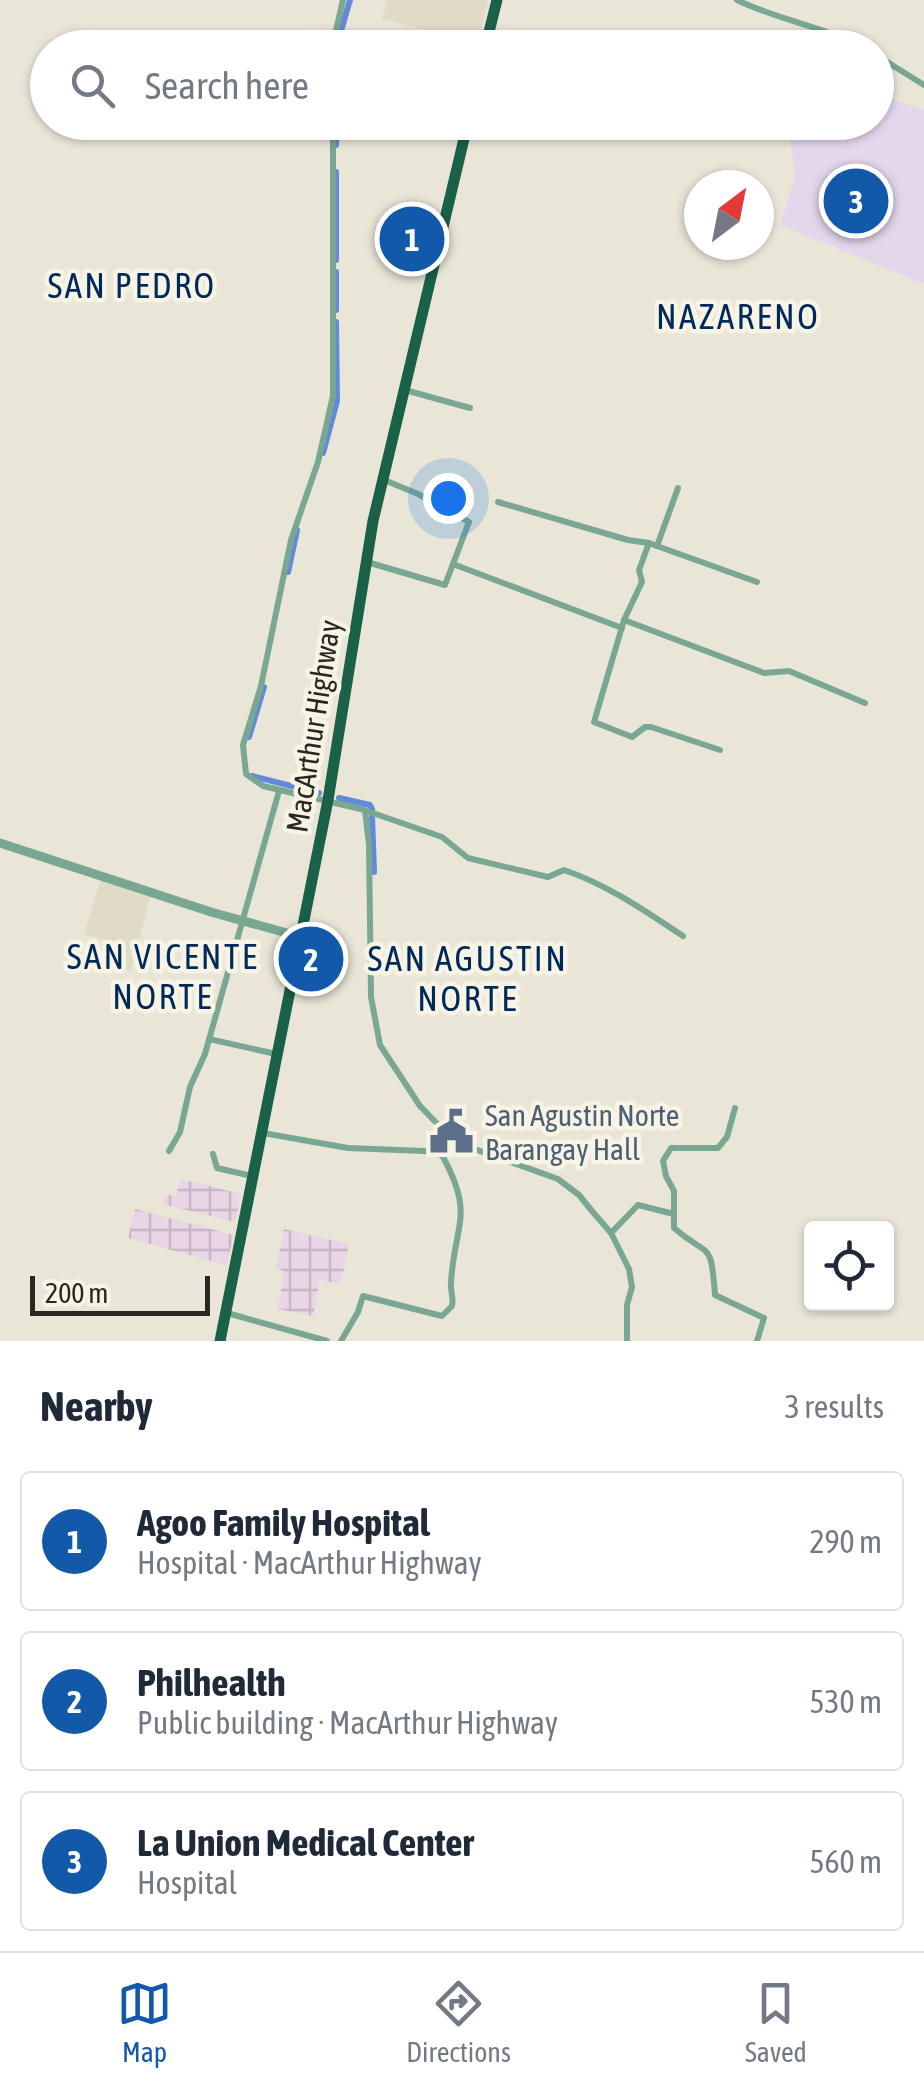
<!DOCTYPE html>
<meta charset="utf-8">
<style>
body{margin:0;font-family:"Asap Condensed",sans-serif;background:#f6f6f7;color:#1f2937}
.controls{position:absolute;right:30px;bottom:30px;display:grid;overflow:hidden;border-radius:10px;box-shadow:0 2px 8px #0004}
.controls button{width:90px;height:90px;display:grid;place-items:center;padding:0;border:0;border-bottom:2px solid #e0e1e3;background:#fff;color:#1f2937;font:50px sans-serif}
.compass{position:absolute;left:684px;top:170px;width:90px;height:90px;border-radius:50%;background:#fff;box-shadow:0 2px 8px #0004;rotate:32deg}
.scale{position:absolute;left:30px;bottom:25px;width:180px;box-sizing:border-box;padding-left:10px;border:5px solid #282722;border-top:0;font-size:28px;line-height:35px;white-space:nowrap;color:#282722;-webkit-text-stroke:8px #f7f4e5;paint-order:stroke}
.you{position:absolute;left:448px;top:498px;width:35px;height:35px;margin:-25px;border:8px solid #fff;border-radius:50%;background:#1a73e8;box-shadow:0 0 0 15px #1a73e833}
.badge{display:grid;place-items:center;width:65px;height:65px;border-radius:50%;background:#1359a9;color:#fff;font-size:32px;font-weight:700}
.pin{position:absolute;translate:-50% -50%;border:5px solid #fff;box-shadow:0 2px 10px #0006}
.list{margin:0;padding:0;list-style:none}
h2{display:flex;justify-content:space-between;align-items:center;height:130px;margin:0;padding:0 40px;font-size:42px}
h2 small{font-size:32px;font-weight:400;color:#747a83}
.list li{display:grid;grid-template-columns:65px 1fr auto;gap:30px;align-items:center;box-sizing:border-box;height:140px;margin:0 20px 20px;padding:0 20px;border:2px solid #e0e1e3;border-radius:10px}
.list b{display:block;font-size:38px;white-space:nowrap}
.list p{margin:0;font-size:32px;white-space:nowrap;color:#747a83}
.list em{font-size:32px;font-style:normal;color:#747a83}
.icon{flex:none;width:55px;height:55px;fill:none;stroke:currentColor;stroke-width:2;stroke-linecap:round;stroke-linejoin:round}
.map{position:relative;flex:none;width:924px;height:1341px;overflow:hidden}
.search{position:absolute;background:#fff;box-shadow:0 2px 8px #0004;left:30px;right:30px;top:30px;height:110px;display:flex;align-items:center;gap:25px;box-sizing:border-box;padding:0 35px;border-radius:55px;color:#747a83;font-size:38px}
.sheet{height:610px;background:#fff}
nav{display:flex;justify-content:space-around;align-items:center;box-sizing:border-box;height:140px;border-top:2px solid #e0e1e3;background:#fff;font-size:28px;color:#747a83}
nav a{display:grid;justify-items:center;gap:5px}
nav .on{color:#1359a9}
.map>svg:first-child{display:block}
.built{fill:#dfdbc6}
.industrial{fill:url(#industrial-grid)}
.medical{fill:#e3d7eb}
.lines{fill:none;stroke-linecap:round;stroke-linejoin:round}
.canal{stroke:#6389da;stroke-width:6}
.minor{stroke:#7aa792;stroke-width:6}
.tertiary{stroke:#7aa792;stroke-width:9}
.trunk{stroke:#1a6147;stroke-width:11}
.labels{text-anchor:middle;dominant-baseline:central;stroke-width:9;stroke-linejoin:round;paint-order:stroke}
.street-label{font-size:30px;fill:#282722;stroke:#f7f4e5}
.service-label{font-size:30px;fill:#4e5e75;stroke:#f7f4e5;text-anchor:start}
.quarter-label{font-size:35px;letter-spacing:2.5px;fill:#00295b;stroke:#f7f4e5}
</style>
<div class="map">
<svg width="924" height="1341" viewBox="0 0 924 1341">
<defs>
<pattern id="industrial-grid" width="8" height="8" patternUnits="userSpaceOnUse" patternTransform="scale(2.5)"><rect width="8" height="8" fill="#e9d5e5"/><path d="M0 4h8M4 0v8" fill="none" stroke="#c8b7c4"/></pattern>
</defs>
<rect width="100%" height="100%" fill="#e9e6d8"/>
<!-- built -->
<g class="built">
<polygon points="387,0 488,0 478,43 382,19"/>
<polygon points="102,875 151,893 131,971 102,961 104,940 84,934"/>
</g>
<!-- industrial -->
<g class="industrial">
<polygon points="181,1179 241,1194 235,1222 162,1204 166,1194 175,1197"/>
<polygon points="135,1209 234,1235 226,1265 128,1238"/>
<polygon points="284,1229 349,1244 341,1284 320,1280 313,1316 278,1309 284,1271 276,1268"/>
</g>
<!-- medical -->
<g class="medical">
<polygon points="877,94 924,110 924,284 780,225 795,177 788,123 876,122"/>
<polygon points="394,208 401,210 400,215 437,229 427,259 388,247 393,231 388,229"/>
</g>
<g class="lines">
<!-- canal -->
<g class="canal">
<polyline points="336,48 350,0"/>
<polyline points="336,145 336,122"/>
<polyline points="336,260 336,172"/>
<polyline points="336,310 336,272"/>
<polyline points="323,453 337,401 336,322"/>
<polyline points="288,572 297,530"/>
<polyline points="249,737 264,687"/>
<polyline points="252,776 319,793"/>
<polyline points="339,798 370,805 372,809"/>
<polyline points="372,816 374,872"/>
</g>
<!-- minor -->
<g class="minor">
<path d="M 737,0 C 778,20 823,26 863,48"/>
<polyline points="332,48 343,0"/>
<polyline points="876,55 924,85"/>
<polyline points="333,122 333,396 318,462 291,540 261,686 243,745 246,774 263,786 365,810 369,845 371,997 380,1045 420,1106 455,1142 558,1179 579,1195 592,1211 611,1233 629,1269 632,1287 627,1305 627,1341"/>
<polyline points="405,390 470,408"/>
<polyline points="384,480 418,494 469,522 453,564 622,628"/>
<polyline points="678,488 657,546 649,543 639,570 642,582 624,620 594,722 632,737 645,727 651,727 720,750"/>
<polyline points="498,502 628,540 649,543"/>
<polyline points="657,546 757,582"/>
<polyline points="367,562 445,585 453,564"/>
<polyline points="624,620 764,673 789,671 865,703"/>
<path d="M 367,811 L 442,837 L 468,858 L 548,877 L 564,870 C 608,885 645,911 683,936"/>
<polyline points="209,1039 276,1054"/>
<path d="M 735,1108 L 727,1137 L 718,1148 L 671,1148 L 663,1161 L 666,1176 L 674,1191 L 674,1228 C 710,1259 711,1239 715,1295 L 764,1318 L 757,1341"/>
<polyline points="263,1133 348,1148 424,1151 442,1155 455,1142"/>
<polyline points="169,1151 180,1132 190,1087 205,1054 279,791"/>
<polyline points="213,1154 217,1168 252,1176"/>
<polyline points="611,1233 638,1205 674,1214"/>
<polyline points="227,1313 327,1341"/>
<path d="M 341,1341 L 358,1312 L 363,1296 L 442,1316 L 452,1306 C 454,1297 450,1291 451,1282 C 455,1221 475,1216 442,1155"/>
</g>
<!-- tertiary -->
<polyline class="tertiary" points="0,843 211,912 301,937"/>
<!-- trunk -->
<g class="trunk">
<polyline points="485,48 497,0"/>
<polyline points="220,1341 328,800 373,521 468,122"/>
</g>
</g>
<!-- icons -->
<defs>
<symbol id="civic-bare" viewBox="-9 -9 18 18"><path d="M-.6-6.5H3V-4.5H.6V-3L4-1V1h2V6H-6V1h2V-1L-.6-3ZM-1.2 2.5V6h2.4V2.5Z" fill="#5c6f8a" stroke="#f7f4e5" stroke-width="2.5" paint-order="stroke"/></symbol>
</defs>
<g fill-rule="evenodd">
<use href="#civic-bare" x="420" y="1100" width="63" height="63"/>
</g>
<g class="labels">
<!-- street labels -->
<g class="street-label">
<text transform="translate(313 726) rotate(-81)">MacArthur Highway</text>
</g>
<!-- service labels -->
<g class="service-label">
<text x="485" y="1115">San Agustin Norte<tspan x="485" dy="34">Barangay Hall</tspan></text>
</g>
<!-- quarter labels -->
<g class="quarter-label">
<text x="132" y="285">SAN PEDRO</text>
<text x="738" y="316">NAZARENO</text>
<text x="163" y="956">SAN VICENTE<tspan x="163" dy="40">NORTE</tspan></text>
<text x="468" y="958">SAN AGUSTIN<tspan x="468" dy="40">NORTE</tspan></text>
</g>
</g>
</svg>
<div class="controls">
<button><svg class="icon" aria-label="locate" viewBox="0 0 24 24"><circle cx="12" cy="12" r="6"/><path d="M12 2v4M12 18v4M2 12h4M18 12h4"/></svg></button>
</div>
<svg class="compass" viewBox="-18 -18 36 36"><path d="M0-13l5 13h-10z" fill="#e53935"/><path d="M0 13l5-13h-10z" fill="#747a83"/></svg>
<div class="scale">200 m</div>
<div class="you"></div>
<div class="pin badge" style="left:412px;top:239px">1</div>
<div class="pin badge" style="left:311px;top:959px">2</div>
<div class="pin badge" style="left:856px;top:201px">3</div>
<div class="search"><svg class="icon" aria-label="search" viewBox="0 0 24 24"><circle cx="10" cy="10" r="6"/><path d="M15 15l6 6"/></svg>Search here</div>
</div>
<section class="sheet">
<h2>Nearby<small>3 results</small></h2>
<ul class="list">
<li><span class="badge">1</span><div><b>Agoo Family Hospital</b><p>Hospital · MacArthur Highway</p></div><em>290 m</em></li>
<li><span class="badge">2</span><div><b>Philhealth</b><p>Public building · MacArthur Highway</p></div><em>530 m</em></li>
<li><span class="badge">3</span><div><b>La Union Medical Center</b><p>Hospital</p></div><em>560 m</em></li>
</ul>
</section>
<nav>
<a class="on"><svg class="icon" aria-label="map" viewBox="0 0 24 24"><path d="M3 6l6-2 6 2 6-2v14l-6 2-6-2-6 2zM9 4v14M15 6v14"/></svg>Map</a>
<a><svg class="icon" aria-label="directions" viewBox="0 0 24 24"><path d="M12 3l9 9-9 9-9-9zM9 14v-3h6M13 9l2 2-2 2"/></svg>Directions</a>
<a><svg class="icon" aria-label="saved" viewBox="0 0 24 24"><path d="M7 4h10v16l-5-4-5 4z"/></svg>Saved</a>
</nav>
